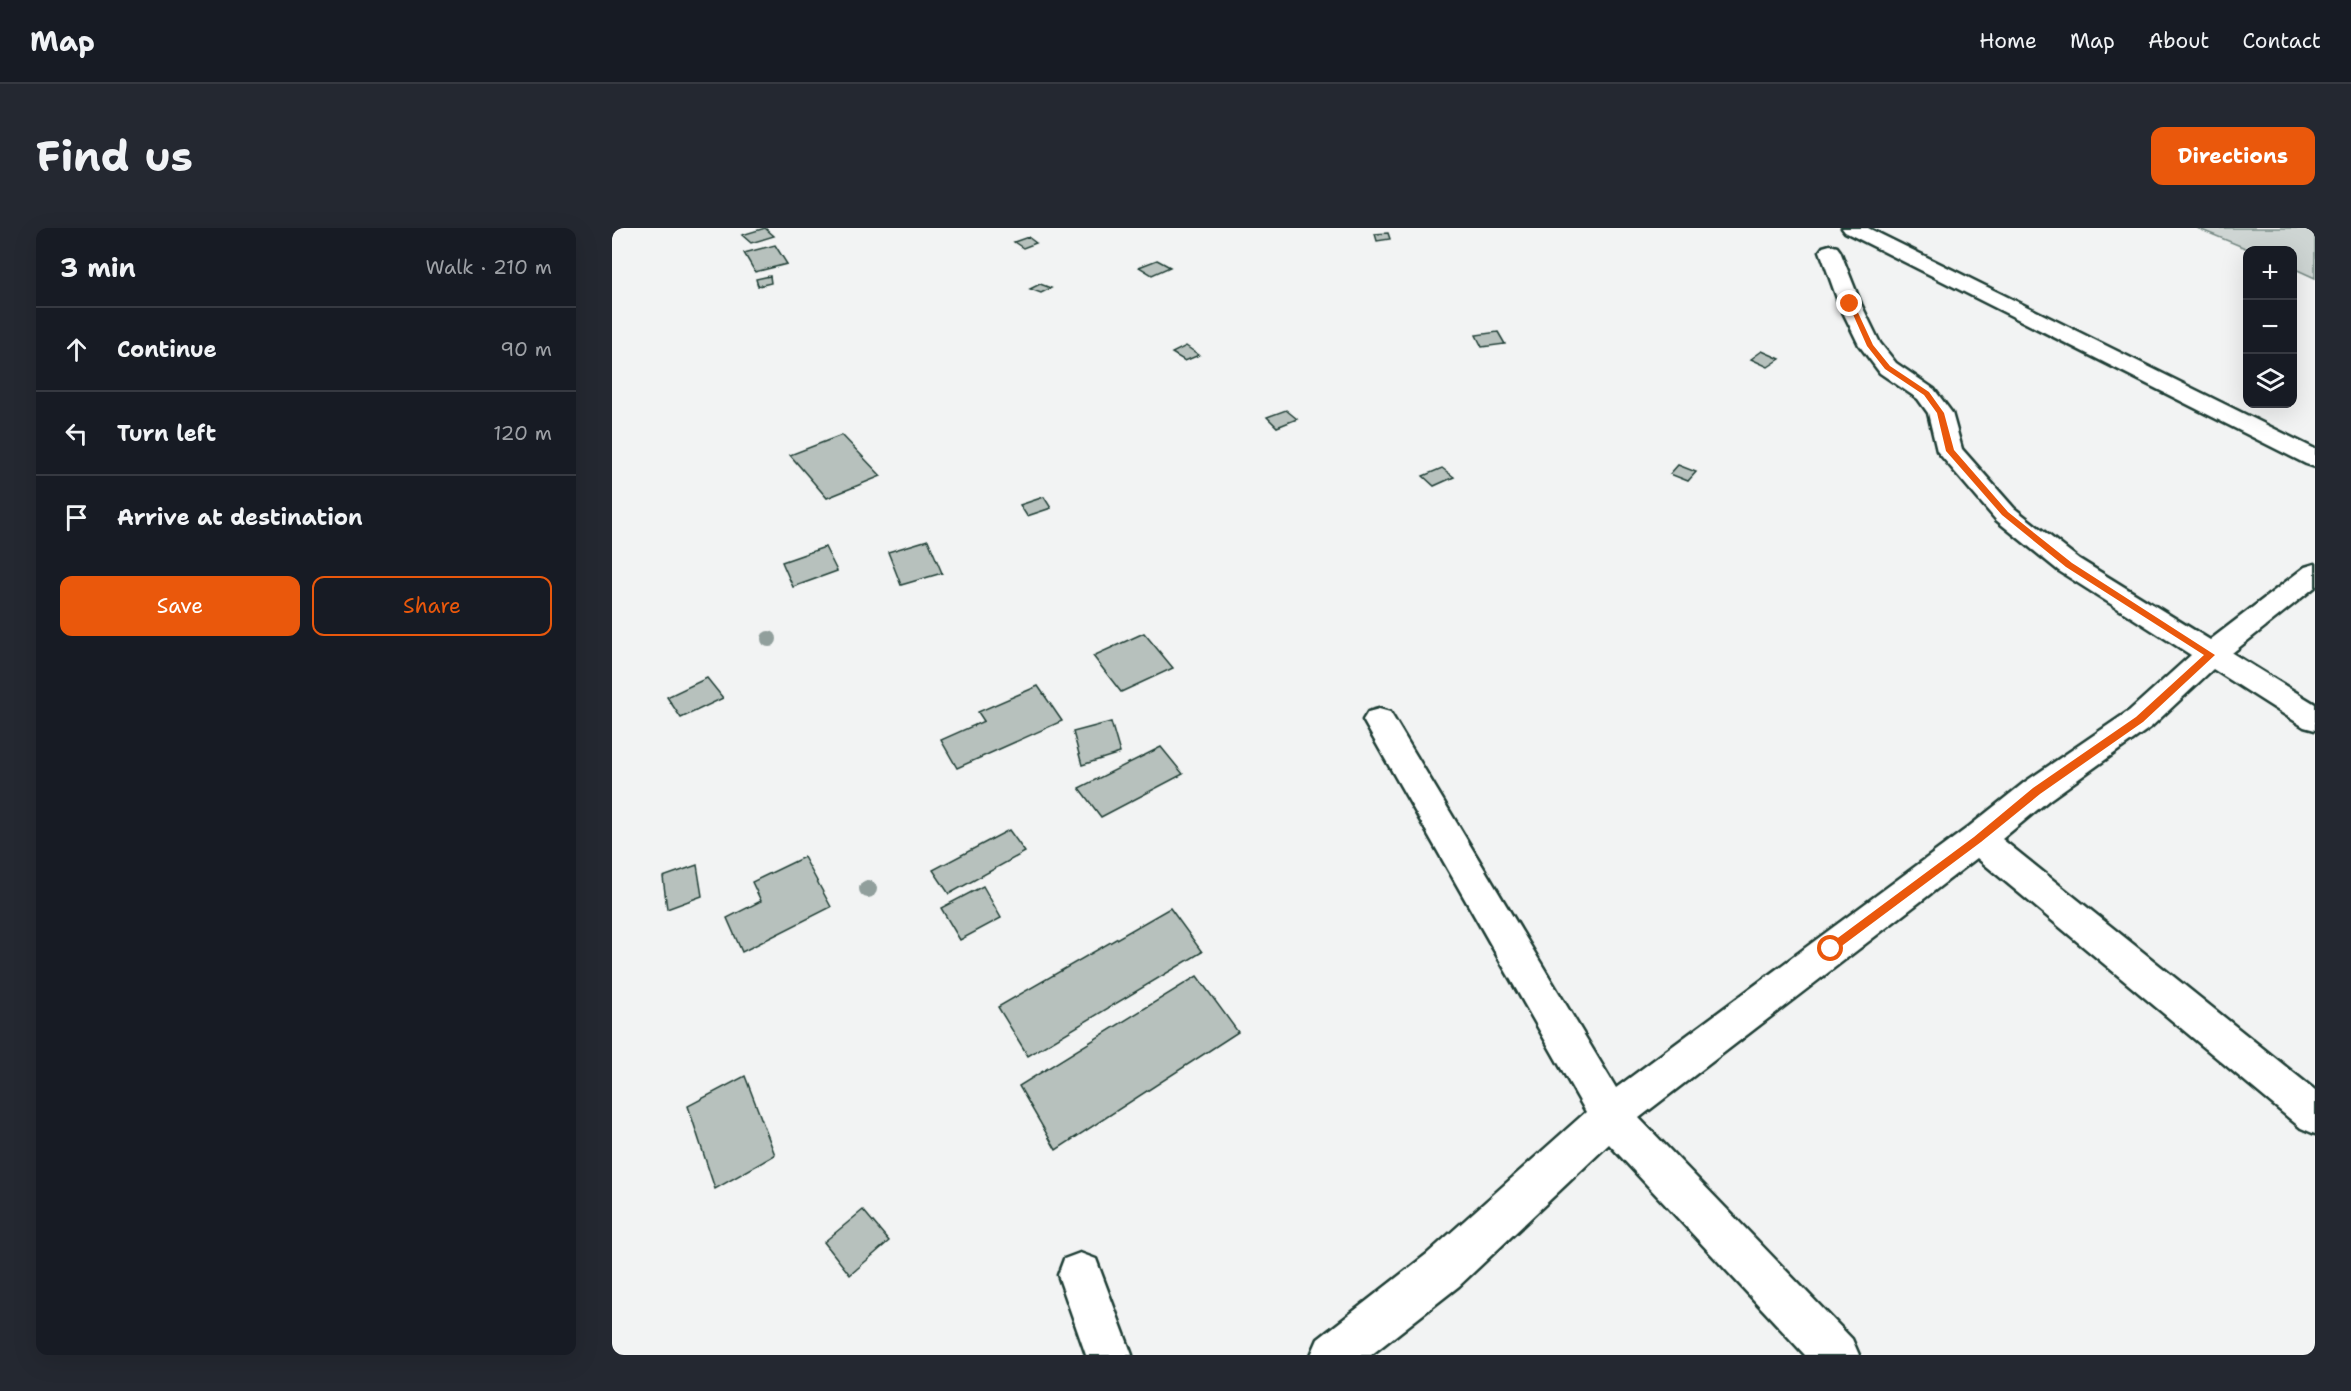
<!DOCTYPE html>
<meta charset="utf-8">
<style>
body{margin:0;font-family:"Shantell Sans",sans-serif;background:#242831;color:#f1f3f6}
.controls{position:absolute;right:18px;top:18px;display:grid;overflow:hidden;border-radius:12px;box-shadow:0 6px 24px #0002}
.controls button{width:54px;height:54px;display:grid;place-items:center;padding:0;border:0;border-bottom:2px solid #363941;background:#171b24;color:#f1f3f6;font:30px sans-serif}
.stop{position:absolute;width:18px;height:18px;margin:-14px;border:4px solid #ea580c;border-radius:50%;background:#fff}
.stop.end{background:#ea580c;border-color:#fff;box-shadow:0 2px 6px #0008}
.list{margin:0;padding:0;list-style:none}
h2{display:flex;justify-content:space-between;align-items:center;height:78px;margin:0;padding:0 24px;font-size:26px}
h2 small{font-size:20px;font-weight:400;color:#9ea1a6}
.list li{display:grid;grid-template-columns:39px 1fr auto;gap:18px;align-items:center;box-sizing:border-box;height:84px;padding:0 24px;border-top:2px solid #363941}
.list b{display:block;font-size:22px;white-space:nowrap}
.list em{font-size:20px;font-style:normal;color:#9ea1a6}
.actions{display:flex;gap:12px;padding:18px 24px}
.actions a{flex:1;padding:14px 0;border:2px solid #ea580c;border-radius:12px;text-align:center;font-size:21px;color:#ea580c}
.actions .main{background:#ea580c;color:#fff}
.icon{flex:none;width:33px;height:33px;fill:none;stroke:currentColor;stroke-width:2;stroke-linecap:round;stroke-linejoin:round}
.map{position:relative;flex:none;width:1703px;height:1127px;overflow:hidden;border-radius:12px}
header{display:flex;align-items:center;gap:36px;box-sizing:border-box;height:84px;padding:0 30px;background:#171b24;border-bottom:2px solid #363941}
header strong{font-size:28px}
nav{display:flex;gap:33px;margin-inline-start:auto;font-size:21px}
.intro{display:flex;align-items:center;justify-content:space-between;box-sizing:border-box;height:144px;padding:0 36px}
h1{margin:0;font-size:42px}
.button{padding:15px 27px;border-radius:12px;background:#ea580c;color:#fff;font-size:21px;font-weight:700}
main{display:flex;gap:36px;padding:0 36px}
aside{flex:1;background:#171b24;border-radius:12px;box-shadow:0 6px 24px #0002}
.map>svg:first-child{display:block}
.green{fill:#ced5d3;stroke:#768984;stroke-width:1.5}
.building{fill:#b7c1bd;stroke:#1f3d34;stroke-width:1.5}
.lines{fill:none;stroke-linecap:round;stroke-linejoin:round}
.street-casing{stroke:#1f3d34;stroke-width:5}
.secondary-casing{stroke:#1f3d34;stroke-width:5}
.street{fill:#fff;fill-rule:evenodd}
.secondary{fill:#fff;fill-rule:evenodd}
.tree{fill:#919f9c}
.route{fill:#ea580c}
</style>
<header>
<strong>Map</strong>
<nav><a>Home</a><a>Map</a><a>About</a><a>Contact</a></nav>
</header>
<div class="intro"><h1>Find us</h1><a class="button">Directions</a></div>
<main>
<aside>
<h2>3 min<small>Walk · 210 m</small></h2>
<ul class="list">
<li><svg class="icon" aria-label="ahead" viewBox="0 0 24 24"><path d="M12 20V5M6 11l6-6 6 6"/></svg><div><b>Continue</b></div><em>90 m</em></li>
<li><svg class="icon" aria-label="left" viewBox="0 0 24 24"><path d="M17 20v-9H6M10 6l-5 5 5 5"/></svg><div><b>Turn left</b></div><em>120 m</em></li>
<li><svg class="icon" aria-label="arrive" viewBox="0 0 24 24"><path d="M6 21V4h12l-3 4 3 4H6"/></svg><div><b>Arrive at destination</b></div></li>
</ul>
<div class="actions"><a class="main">Save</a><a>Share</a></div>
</aside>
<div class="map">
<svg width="1703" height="1127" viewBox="0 0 1703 1127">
<rect width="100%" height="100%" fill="#f2f3f3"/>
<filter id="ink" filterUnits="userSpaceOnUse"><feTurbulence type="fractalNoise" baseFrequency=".0167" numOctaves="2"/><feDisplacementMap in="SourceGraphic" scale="12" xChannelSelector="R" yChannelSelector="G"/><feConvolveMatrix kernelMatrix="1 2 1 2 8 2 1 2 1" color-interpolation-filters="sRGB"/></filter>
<g filter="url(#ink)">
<!-- green -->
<polygon class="green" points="1585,0 1703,0 1703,50 1681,40 1680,22 1638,22"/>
<!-- building -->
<g class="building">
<polygon points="153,0 162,8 139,15 130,7"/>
<polygon points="776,5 778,11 765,13 763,6"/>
<polygon points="416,9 424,15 411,20 402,14"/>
<polygon points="163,17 175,36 143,44 132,25"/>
<polygon points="545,32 558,39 540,47 527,39"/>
<polygon points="158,48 159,55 146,58 144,51"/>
<polygon points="428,56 439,60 429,65 418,61"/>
<polygon points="886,104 893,116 870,119 864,107"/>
<polygon points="574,118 587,127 573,133 560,125"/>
<polygon points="1150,123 1168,131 1156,139 1139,131"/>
<polygon points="674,182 685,191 665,199 655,189"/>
<polygon points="230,207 269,248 215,270 178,227"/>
<polygon points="1066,237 1084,244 1076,253 1058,246"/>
<polygon points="830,240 842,249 822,258 811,248"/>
<polygon points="432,269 439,280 415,288 408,277"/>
<polygon points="316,312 330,345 289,357 276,324"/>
<polygon points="213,319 225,343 181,359 170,334"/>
<polygon points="532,405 561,440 509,464 481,428"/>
<polygon points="95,450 111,470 69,490 55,469"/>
<polygon points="426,458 450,493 345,540 329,512 372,493 366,484"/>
<polygon points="499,494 508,525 470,537 461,504"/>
<polygon points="549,519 571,546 489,589 467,560"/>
<polygon points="397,602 413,624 337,666 321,642"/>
<polygon points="192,629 219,679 130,724 115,690 149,673 140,654"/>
<polygon points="85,637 90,668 55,681 51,649"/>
<polygon points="371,658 389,690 348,712 329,680"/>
<polygon points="558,680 590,724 416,828 386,779"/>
<polygon points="585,748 626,804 444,922 407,858"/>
<polygon points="133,848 163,927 103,961 76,878"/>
<polygon points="251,982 277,1013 238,1047 212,1014"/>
</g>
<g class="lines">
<defs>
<g id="street">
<polygon points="1218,17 1225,19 1228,23 1249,76 1268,115 1284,135 1322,161 1340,185 1350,221 1402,280 1467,331 1598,412 1693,339 1703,336 1703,359 1620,425 1703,476 1703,502 1692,499 1601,441 1539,499 1437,572 1390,611 1703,862 1703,906 1689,900 1365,630 1027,890 1240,1111 1247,1127 1193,1127 997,916 847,1058 759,1127 699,1127 706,1111 815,1026 974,884 751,492 756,484 767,481 778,484 1004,860 1354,601 1413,554 1517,483 1579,427 1447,343 1384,292 1325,223 1316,185 1306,171 1268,145 1247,117 1227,76 1208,23 1211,19"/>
<polygon points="468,1025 484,1031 520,1127 474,1127 446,1047 452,1031"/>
</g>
<polygon id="secondary" points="1230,0 1256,0 1703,221 1703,239 1694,236 1233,4"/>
</defs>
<!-- street casing -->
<use href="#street" class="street-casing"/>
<!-- secondary casing -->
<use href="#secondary" class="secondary-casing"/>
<!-- street -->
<use href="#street" class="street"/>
<!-- secondary -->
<use href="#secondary" class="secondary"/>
</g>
<!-- trees -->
<g class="tree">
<circle cx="157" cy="411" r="8"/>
<circle cx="256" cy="661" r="9"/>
</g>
</g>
<!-- route -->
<polygon class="route" points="1236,75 1242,76 1261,117 1278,138 1317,164 1332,185 1342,222 1396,284 1460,335 1603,427 1531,494 1428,566 1369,614 1219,726 1214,721 1215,718 1362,609 1421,560 1524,489 1592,427 1454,339 1390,287 1334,223 1325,185 1312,167 1273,141 1255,118"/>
</svg>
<div class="controls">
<button>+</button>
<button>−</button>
<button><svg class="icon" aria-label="layers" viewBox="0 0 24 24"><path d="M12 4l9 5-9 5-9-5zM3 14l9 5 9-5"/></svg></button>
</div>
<div class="stop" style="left:1219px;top:721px"></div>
<div class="stop end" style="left:1238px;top:76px"></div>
</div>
</main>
